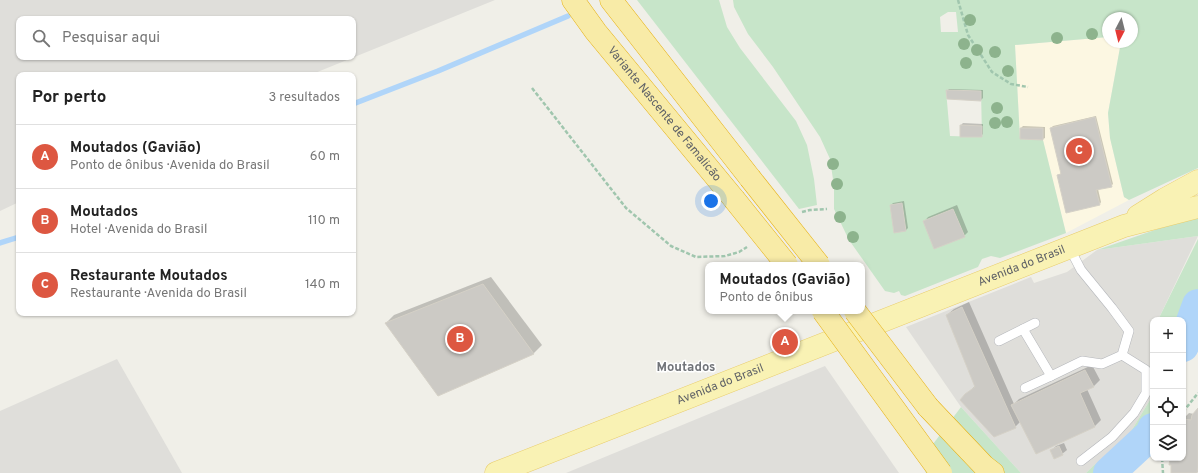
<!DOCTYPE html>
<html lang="pt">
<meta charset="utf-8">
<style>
body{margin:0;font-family:Overpass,sans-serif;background:#f2f2f2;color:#222}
.controls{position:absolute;right:12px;bottom:12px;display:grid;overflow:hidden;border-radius:8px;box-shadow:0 1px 3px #0004}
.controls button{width:36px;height:36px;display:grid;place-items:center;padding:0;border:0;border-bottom:1px solid #e0e0e0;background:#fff;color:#222;font:20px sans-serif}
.compass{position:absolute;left:1102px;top:12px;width:36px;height:36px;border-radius:50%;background:#fff;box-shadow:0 1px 3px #0004;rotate:187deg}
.you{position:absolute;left:711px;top:201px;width:14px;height:14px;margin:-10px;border:3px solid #fff;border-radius:50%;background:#1a73e8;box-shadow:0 0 0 6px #1a73e833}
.badge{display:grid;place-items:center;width:26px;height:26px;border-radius:50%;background:#dd5741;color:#fff;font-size:13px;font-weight:700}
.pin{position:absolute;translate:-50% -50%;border:2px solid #fff;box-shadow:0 1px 4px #0006}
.popup{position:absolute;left:705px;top:262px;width:160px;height:52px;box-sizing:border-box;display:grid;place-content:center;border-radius:8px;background:#fff;filter:drop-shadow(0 1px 3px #0005);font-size:13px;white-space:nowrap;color:#767676}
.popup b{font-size:15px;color:#222}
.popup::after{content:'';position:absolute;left:50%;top:100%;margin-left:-8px;border:8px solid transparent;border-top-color:#fff}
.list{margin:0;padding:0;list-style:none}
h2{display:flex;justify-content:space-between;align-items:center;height:52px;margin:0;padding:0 16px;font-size:17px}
h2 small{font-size:13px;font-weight:400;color:#767676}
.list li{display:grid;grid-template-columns:26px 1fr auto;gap:12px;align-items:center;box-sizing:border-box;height:64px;padding:0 16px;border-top:1px solid #e0e0e0}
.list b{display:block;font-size:15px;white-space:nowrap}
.list p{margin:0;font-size:13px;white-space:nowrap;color:#767676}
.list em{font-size:13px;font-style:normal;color:#767676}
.icon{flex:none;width:22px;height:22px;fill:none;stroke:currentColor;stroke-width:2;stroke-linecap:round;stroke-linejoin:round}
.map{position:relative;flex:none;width:1198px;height:473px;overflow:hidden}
.search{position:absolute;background:#fff;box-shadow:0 1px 3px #0004;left:16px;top:16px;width:340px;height:44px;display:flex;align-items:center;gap:10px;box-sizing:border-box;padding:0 14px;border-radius:8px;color:#767676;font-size:15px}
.panel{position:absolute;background:#fff;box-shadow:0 1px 3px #0004;left:16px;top:72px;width:340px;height:244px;border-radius:8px}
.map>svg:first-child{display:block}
.commercial{fill:#fcf7e2}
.industrial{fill:#dfdeda;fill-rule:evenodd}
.green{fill:#c7e5c9;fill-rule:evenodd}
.shadow{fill:#0003}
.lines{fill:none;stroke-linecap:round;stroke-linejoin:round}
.stream{stroke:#b0d5f9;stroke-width:5.5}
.river{stroke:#b0d5f9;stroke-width:32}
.building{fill:#cccac5;stroke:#d5d1c7}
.service-casing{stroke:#b5b7bb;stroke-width:10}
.primary-casing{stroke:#e8cc6a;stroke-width:23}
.trunk-casing{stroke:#e7b111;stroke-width:23}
.path{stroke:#a0c6ae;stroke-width:2.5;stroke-dasharray:4 2;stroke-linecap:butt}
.service{stroke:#fff;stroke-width:9}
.primary{stroke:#f9f2b4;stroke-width:22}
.trunk{stroke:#f8eba7;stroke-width:22}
.trunk-bridge-casing{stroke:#e7b111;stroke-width:23;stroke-linecap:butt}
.trunk-bridge{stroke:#f8eba7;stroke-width:22}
.tree{fill:#8db38d}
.labels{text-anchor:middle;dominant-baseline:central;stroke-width:3;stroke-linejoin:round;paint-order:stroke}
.street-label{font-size:12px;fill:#5f6267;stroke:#fff}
.neighbourhood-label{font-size:13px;font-weight:bold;fill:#717479;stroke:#fff}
</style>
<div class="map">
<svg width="1198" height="473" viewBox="0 0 1198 473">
<rect width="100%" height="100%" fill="#f0efe8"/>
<!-- commercial -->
<polygon class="commercial" points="1108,37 1108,42 1121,42 1108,113 1110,138 1124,197 1129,200 1066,233 1043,141 1020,139 1015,45"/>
<!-- industrial -->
<g class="industrial">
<path d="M 0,0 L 495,0 L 310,75 L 19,75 L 19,202 L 0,211 ZM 19,19 L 353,19 L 353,57 L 19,57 Z"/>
<polygon points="1198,236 1158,320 1153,320 1153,330 1152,333 1153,395 1124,443 1093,466 1086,473 1021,473 961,407 906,327 1031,277 1034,283 1067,272 1097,250"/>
<polygon points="117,359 182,473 0,473 0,411"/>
<polygon points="825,366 899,473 566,473"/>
</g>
<!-- green -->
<g class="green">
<polygon points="637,0 719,0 727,27 740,48 796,121 807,145 814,179 817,205 799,209"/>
<path d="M 733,0 L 1198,0 L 1198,168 L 1129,200 L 1124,197 L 1110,138 L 1108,113 L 1121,42 L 1132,42 L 1132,18 L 1108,18 L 1108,37 L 1015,45 L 1020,139 L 1043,140 L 1066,233 L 1000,258 L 991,256 L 982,259 L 978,267 L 905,296 L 901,295 L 899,291 L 894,293 L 885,291 L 849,240 L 834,209 L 834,186 L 830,159 L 820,137 L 773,67 L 748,34 L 734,7 ZM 948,12 L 956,12 L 958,32 L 941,32 L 940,17 ZM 946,90 L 981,91 L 982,137 L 950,136 Z"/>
<polygon points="1198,215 1198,236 1097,250"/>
<polygon points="1198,239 1198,327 1183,369 1183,320 1158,320"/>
<polygon points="1153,395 1153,438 1121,473 1086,473 1093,466 1124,443"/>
<polygon points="961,407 1021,473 926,473 921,460"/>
</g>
<!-- shadow -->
<g class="shadow">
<polygon points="949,89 983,90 983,98 981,100 947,91"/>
<polygon points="1096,116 1113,184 1111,186 1098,189 1101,202 1100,204 1058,175 1062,173 1051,128 1053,126"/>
<polygon points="963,123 983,124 983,134 981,136 961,125"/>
<polygon points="1023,126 1045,127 1045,138 1043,139 1021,128"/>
<polygon points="904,201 908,228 906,230 895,232 891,205 893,203"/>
<polygon points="957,205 968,232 964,236 924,222 928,217"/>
<polygon points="491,277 542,345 534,353 439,394 386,323 394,315"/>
<polygon points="969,302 1014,404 1019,399 1092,365 1100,380 1094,386 1087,389 1101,420 1095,426 1037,453 1021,421 1015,427 961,400 975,386 947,315 954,309"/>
<polygon points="1198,410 1198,472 1172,473 1171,458 1183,458 1183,419 1189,413 1194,414"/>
<polygon points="1064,443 1067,450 1062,454 1051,451 1056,446"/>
</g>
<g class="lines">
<!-- stream -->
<g class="stream">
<polyline points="353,104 438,71 568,16"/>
<polyline points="0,243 19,237"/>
</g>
<!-- river -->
<g class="river">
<polyline points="1183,346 1198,305"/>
<polyline points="1109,473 1151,434 1153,429"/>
</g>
</g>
<!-- building -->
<g class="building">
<polygon points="946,90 981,91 981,101 947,99"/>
<polygon points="1095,117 1112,187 1096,190 1100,205 1066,213 1057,175 1061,174 1050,128"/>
<polygon points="960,125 982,126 982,137 960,137"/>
<polygon points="1020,128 1043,128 1043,140 1020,139"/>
<polygon points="902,203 906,231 894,233 890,205"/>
<polygon points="953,209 965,237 934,249 923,221"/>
<polygon points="483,284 534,354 438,396 385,323"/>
<polygon points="962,307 1016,428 994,437 960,400 965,394 975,387 946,315"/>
<polygon points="1085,370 1094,387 1080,393 1095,427 1036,454 1011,405"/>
<polygon points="1198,408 1198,467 1197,473 1171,473 1171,465 1169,465 1170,458 1183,458 1183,419 1191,420 1192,415"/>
<polygon points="1059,446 1063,455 1054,459 1050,450"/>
</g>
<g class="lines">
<defs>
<g id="service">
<polyline points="1023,329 1051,376 1082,361 1102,364 1122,355 1129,331 1112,308 1081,270 1069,247"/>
<polyline points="999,341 1035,323"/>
<polyline points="1025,388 1051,376"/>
<polyline points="1081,461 1112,437 1134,413 1146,393 1146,370 1122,355"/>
</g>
<g id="primary">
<polyline points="1138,216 1165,199 1198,181"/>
<path id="s1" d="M 496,473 L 1124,226 L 1198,207"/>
</g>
<g id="trunk">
<path id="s2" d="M 573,0 L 596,32 L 734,199"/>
<polyline points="611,0 750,178"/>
<polyline points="928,407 984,466 993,473"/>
</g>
</defs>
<!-- service casing -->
<use href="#service" class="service-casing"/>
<!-- primary casing -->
<use href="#primary" class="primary-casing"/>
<!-- trunk casing -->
<use href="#trunk" class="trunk-casing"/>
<!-- path -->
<g class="path">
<polyline points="958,0 968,35 992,72 1011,84 1028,87"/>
<polyline points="532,88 626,208 671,246 696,257 725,256 739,252 747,247"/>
<polyline points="802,212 810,210 827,209"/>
<polyline points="1183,412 1198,393"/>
<polyline points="1162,458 1163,473"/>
</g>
<!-- service -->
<use href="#service" class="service"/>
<!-- primary -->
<use href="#primary" class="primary"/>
<!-- trunk -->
<use href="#trunk" class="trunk"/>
<defs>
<g id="trunk-bridge">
<polyline points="750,178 819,265"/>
<polyline points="734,199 787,265"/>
<polyline points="823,311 941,473"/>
<polyline points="855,311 928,407"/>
</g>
</defs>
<!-- trunk-bridge casing -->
<use href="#trunk-bridge" class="trunk-bridge-casing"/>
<!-- trunk-bridge -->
<use href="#trunk-bridge" class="trunk-bridge"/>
</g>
<!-- trees -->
<g class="tree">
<circle cx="970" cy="20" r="6"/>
<circle cx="1092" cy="34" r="6"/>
<circle cx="1057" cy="38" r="6"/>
<circle cx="964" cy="44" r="6"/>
<circle cx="977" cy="50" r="6"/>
<circle cx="995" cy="52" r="6"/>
<circle cx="966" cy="63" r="6"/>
<circle cx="1008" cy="71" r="6"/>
<circle cx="997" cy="108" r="6"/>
<circle cx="1007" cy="122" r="6"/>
<circle cx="995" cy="123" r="6"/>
<circle cx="833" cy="164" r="6"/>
<circle cx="837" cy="184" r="6"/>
<circle cx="840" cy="217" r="6"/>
<circle cx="853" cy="237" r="6"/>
</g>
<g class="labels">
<!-- street labels -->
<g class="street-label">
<text stroke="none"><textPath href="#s2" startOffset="146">Variante Nascente de Famalicão</textPath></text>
<text stroke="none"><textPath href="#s1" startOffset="565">Avenida do Brasil</textPath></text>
<text stroke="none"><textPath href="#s1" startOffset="241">Avenida do Brasil</textPath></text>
</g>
<!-- neighbourhood labels -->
<g class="neighbourhood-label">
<text x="686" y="368">Moutados</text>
</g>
</g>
</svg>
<div class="controls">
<button>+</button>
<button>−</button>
<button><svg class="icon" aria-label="locate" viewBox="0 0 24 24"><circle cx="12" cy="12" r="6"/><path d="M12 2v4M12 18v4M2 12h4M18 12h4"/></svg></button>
<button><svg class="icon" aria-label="layers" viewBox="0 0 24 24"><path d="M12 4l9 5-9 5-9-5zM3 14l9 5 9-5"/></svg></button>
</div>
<svg class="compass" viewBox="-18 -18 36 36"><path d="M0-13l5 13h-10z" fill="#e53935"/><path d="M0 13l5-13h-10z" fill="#767676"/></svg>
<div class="you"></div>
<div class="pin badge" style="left:785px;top:342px">A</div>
<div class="popup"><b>Moutados (Gavião)</b>Ponto de ônibus</div>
<div class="pin badge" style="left:460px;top:339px">B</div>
<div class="pin badge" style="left:1079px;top:151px">C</div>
<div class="search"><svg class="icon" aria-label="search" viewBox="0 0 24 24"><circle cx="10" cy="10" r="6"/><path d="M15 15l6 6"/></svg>Pesquisar aqui</div>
<section class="panel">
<h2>Por perto<small>3 resultados</small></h2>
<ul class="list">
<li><span class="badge">A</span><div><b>Moutados (Gavião)</b><p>Ponto de ônibus · Avenida do Brasil</p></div><em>60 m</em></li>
<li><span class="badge">B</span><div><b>Moutados</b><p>Hotel · Avenida do Brasil</p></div><em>110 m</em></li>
<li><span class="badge">C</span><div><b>Restaurante Moutados</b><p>Restaurante · Avenida do Brasil</p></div><em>140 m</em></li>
</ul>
</section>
</div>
